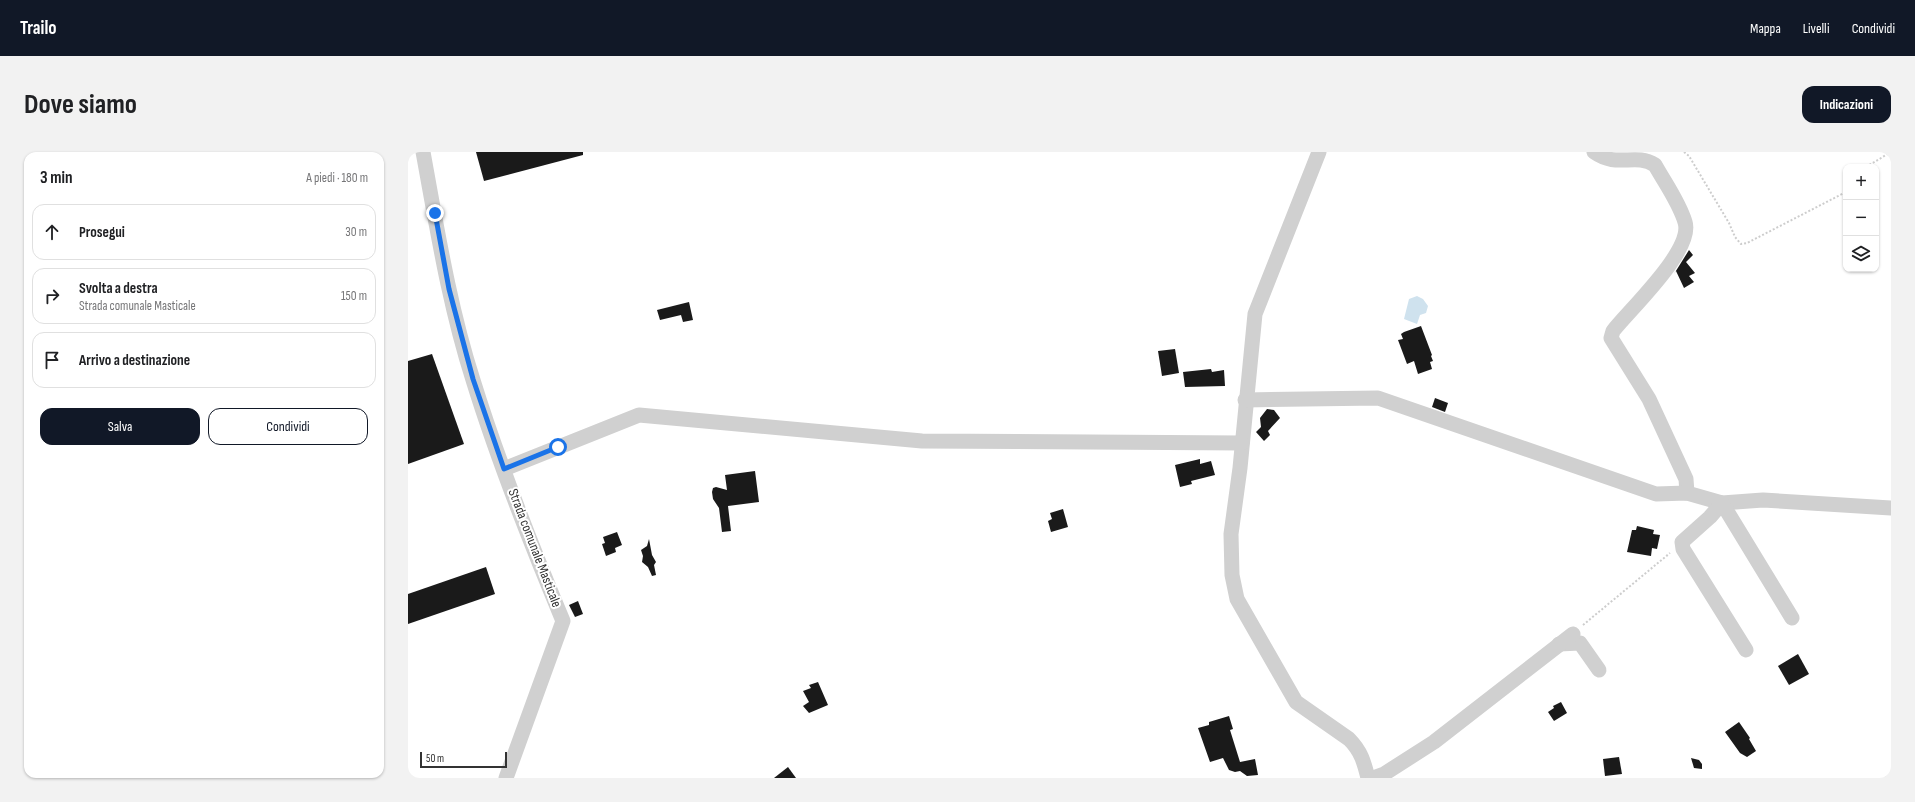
<!DOCTYPE html>
<html lang="it">
<meta charset="utf-8">
<style>
body{margin:0;font-family:"Sofia Sans Condensed",sans-serif;background:#f2f2f2;color:#202124}
.controls{position:absolute;right:12px;top:12px;display:grid;overflow:hidden;border-radius:8px;box-shadow:0 1px 3px #0004}
.controls button{width:36px;height:36px;display:grid;place-items:center;padding:0;border:0;border-bottom:1px solid #e0e0e0;background:#fff;color:#202124;font:20px sans-serif}
.scale{position:absolute;left:12px;bottom:10px;width:87px;box-sizing:border-box;padding-left:4px;border:2px solid #333;border-top:0;font-size:11px;line-height:14px;white-space:nowrap;color:#333;-webkit-text-stroke:3px #fff;paint-order:stroke}
.stop{position:absolute;width:12px;height:12px;margin:-9px;border:3px solid #1a73e8;border-radius:50%;background:#fff}
.stop.end{background:#1a73e8;border-color:#fff;box-shadow:0 1px 4px #0008}
.list{margin:0;padding:0;list-style:none}
h2{display:flex;justify-content:space-between;align-items:center;height:52px;margin:0;padding:0 16px;font-size:17px}
h2 small{font-size:13px;font-weight:400;color:#757577}
.list li{display:grid;grid-template-columns:26px 1fr auto;gap:12px;align-items:center;box-sizing:border-box;height:56px;margin:0 8px 8px;padding:0 8px;border:1px solid #e0e0e0;border-radius:12px}
.list b{display:block;font-size:15px;white-space:nowrap}
.list p{margin:0;font-size:13px;white-space:nowrap;color:#757577}
.list em{font-size:13px;font-style:normal;color:#757577}
.actions{display:flex;gap:8px;padding:12px 16px}
.actions a{flex:1;padding:9px 0;border:1px solid #111827;border-radius:12px;text-align:center;font-size:14px;color:#111827}
.actions .main{background:#111827;color:#fff}
.icon{flex:none;width:22px;height:22px;fill:none;stroke:currentColor;stroke-width:2;stroke-linecap:round;stroke-linejoin:round}
.map{position:relative;flex:none;width:1483px;height:626px;overflow:hidden;border-radius:12px}
header{display:flex;align-items:center;gap:24px;box-sizing:border-box;height:56px;padding:0 20px;background:#111827;color:#fff}
header strong{font-size:19px}
nav{display:flex;gap:22px;margin-inline-start:auto;font-size:14px}
.intro{display:flex;align-items:center;justify-content:space-between;box-sizing:border-box;height:96px;padding:0 24px}
h1{margin:0;font-size:28px}
.button{padding:10px 18px;border-radius:12px;background:#111827;color:#fff;font-size:14px;font-weight:700}
main{display:flex;gap:24px;padding:0 24px}
aside{flex:1;background:#fff;border-radius:12px;box-shadow:0 1px 3px #0004}
.map>svg:first-child{display:block}
.water{fill:#cfe2ee}
.building{fill:#1a1a1a}
.lines{fill:none;stroke-linecap:round;stroke-linejoin:round}
.path{stroke:#cdcdcd;stroke-width:2;stroke-dasharray:2 2;stroke-linecap:butt}
.minor{stroke:#d0d0d0;stroke-width:15}
.route{stroke:#1a73e8;stroke-width:5}
.labels{text-anchor:middle;dominant-baseline:central;stroke-width:4;stroke-linejoin:round;paint-order:stroke}
.street-label{font-size:14px;fill:#333;stroke:#fff}
</style>
<header>
<strong>Trailo</strong>
<nav><a>Mappa</a><a>Livelli</a><a>Condividi</a></nav>
</header>
<div class="intro"><h1>Dove siamo</h1><a class="button">Indicazioni</a></div>
<main>
<aside>
<h2>3 min<small>A piedi · 180 m</small></h2>
<ul class="list">
<li><svg class="icon" aria-label="ahead" viewBox="0 0 24 24"><path d="M12 20V5M6 11l6-6 6 6"/></svg><div><b>Prosegui</b></div><em>30 m</em></li>
<li><svg class="icon" aria-label="right" viewBox="0 0 24 24"><path d="M7 20v-9h11M14 6l5 5-5 5"/></svg><div><b>Svolta a destra</b><p>Strada comunale Masticale</p></div><em>150 m</em></li>
<li><svg class="icon" aria-label="arrive" viewBox="0 0 24 24"><path d="M6 21V4h12l-3 4 3 4H6"/></svg><div><b>Arrivo a destinazione</b></div></li>
</ul>
<div class="actions"><a class="main">Salva</a><a>Condividi</a></div>
</aside>
<div class="map">
<svg width="1483" height="626" viewBox="0 0 1483 626">
<rect width="100%" height="100%" fill="#fff"/>
<!-- water -->
<polygon class="water" points="1009,144 1015,147 1020,154 1018,161 1012,163 1009,172 996,167 1001,147"/>
<!-- building -->
<g class="building">
<polygon points="68,0 175,0 175,3 76,29"/>
<polygon points="1281,98 1285,103 1278,110 1287,121 1281,124 1286,130 1276,136 1268,119 1266,122"/>
<polygon points="281,150 285,168 275,170 273,163 252,168 249,158"/>
<polygon points="1013,174 1024,203 1023,204 1025,209 1022,210 1024,217 1010,222 1006,209 999,212 990,188 995,187 993,182 996,180"/>
<polygon points="767,197 771,221 754,224 750,199"/>
<polygon points="24,202 56,292 0,312 0,209"/>
<polygon points="803,217 804,220 816,218 817,234 777,235 775,220"/>
<polygon points="1027,246 1040,251 1037,260 1024,255"/>
<polygon points="859,257 866,258 872,266 860,279 862,283 856,289 848,280 853,275 852,266"/>
<polygon points="792,307 792,312 803,309 807,323 783,329 784,332 772,335 767,313"/>
<polygon points="347,319 351,350 320,354 323,379 314,380 311,356 305,347 304,340 305,336 308,335 319,338 317,323"/>
<polygon points="655,357 660,375 643,380 640,369 644,367 642,361"/>
<polygon points="1229,374 1246,378 1245,382 1252,383 1249,397 1244,396 1243,404 1219,400 1224,378 1228,378"/>
<polygon points="209,380 214,393 207,396 208,400 198,404 194,392 197,391 195,385"/>
<polygon points="241,387 244,403 248,410 246,413 248,423 244,424 240,415 234,410 235,404 233,398 239,394"/>
<polygon points="78,415 87,442 0,472 0,442"/>
<polygon points="170,449 175,462 167,465 161,453"/>
<polygon points="1390,502 1401,522 1381,533 1370,514"/>
<polygon points="410,530 420,553 401,561 395,554 401,550 395,539 403,536 401,533"/>
<polygon points="1153,550 1159,561 1146,569 1140,560 1146,556 1145,554"/>
<polygon points="821,564 825,577 822,578 832,610 847,607 850,623 839,624 832,619 827,620 821,618 815,606 802,610 790,576 801,573 801,570"/>
<polygon points="1331,570 1342,586 1341,587 1348,599 1339,605 1332,601 1317,580"/>
<polygon points="1211,605 1214,622 1197,624 1195,607"/>
<polygon points="1283,606 1291,608 1294,612 1294,617 1286,616"/>
<polygon points="380,615 388,626 366,626"/>
</g>
<g class="lines">
<!-- path -->
<g class="path">
<polyline points="1276,0 1281,4 1321,71 1327,85 1333,92 1339,91 1438,40"/>
<polyline points="1458,15 1483,0"/>
<polyline points="1175,473 1262,401"/>
<polyline points="1477,626 1483,622"/>
</g>
<!-- minor -->
<g class="minor">
<path d="M 15,0 C 29,76 41,153 65,228 C 90,309 122,390 155,469 L 98,626"/>
<path d="M 911,0 L 847,162 L 832,316 L 823,382 L 824,423 L 829,447 L 888,550 L 941,587 C 953,599 956,610 960,626"/>
<path d="M 1186,0 C 1210,17 1226,0 1247,13 C 1257,31 1271,50 1277,70 C 1286,98 1222,157 1205,179 L 1203,186 L 1241,247 L 1278,327 L 1279,341"/>
<polyline points="837,248 970,246 1248,342 1279,341 1314,351 1355,348 1483,356"/>
<polyline points="96,317 231,263 514,289 834,291"/>
<polyline points="1151,492 1172,491 1191,518"/>
<polyline points="1338,498 1275,397 1274,390 1302,365 1314,351 1384,466"/>
<polyline points="965,626 976,622 1026,590 1165,482"/>
</g>
</g>
<g class="lines">
<!-- route -->
<polyline class="route" points="27,61 41,137 65,227 96,317 150,295"/>
</g>
<g class="labels">
<!-- street labels -->
<g class="street-label">
<text transform="translate(127 396) rotate(69)">Strada comunale Masticale</text>
</g>
</g>
</svg>
<div class="controls">
<button>+</button>
<button>−</button>
<button><svg class="icon" aria-label="layers" viewBox="0 0 24 24"><path d="M12 4l9 5-9 5-9-5zM3 14l9 5 9-5"/></svg></button>
</div>
<div class="scale">50 m</div>
<div class="stop" style="left:150px;top:295px"></div>
<div class="stop end" style="left:27px;top:61px"></div>
</div>
</main>
